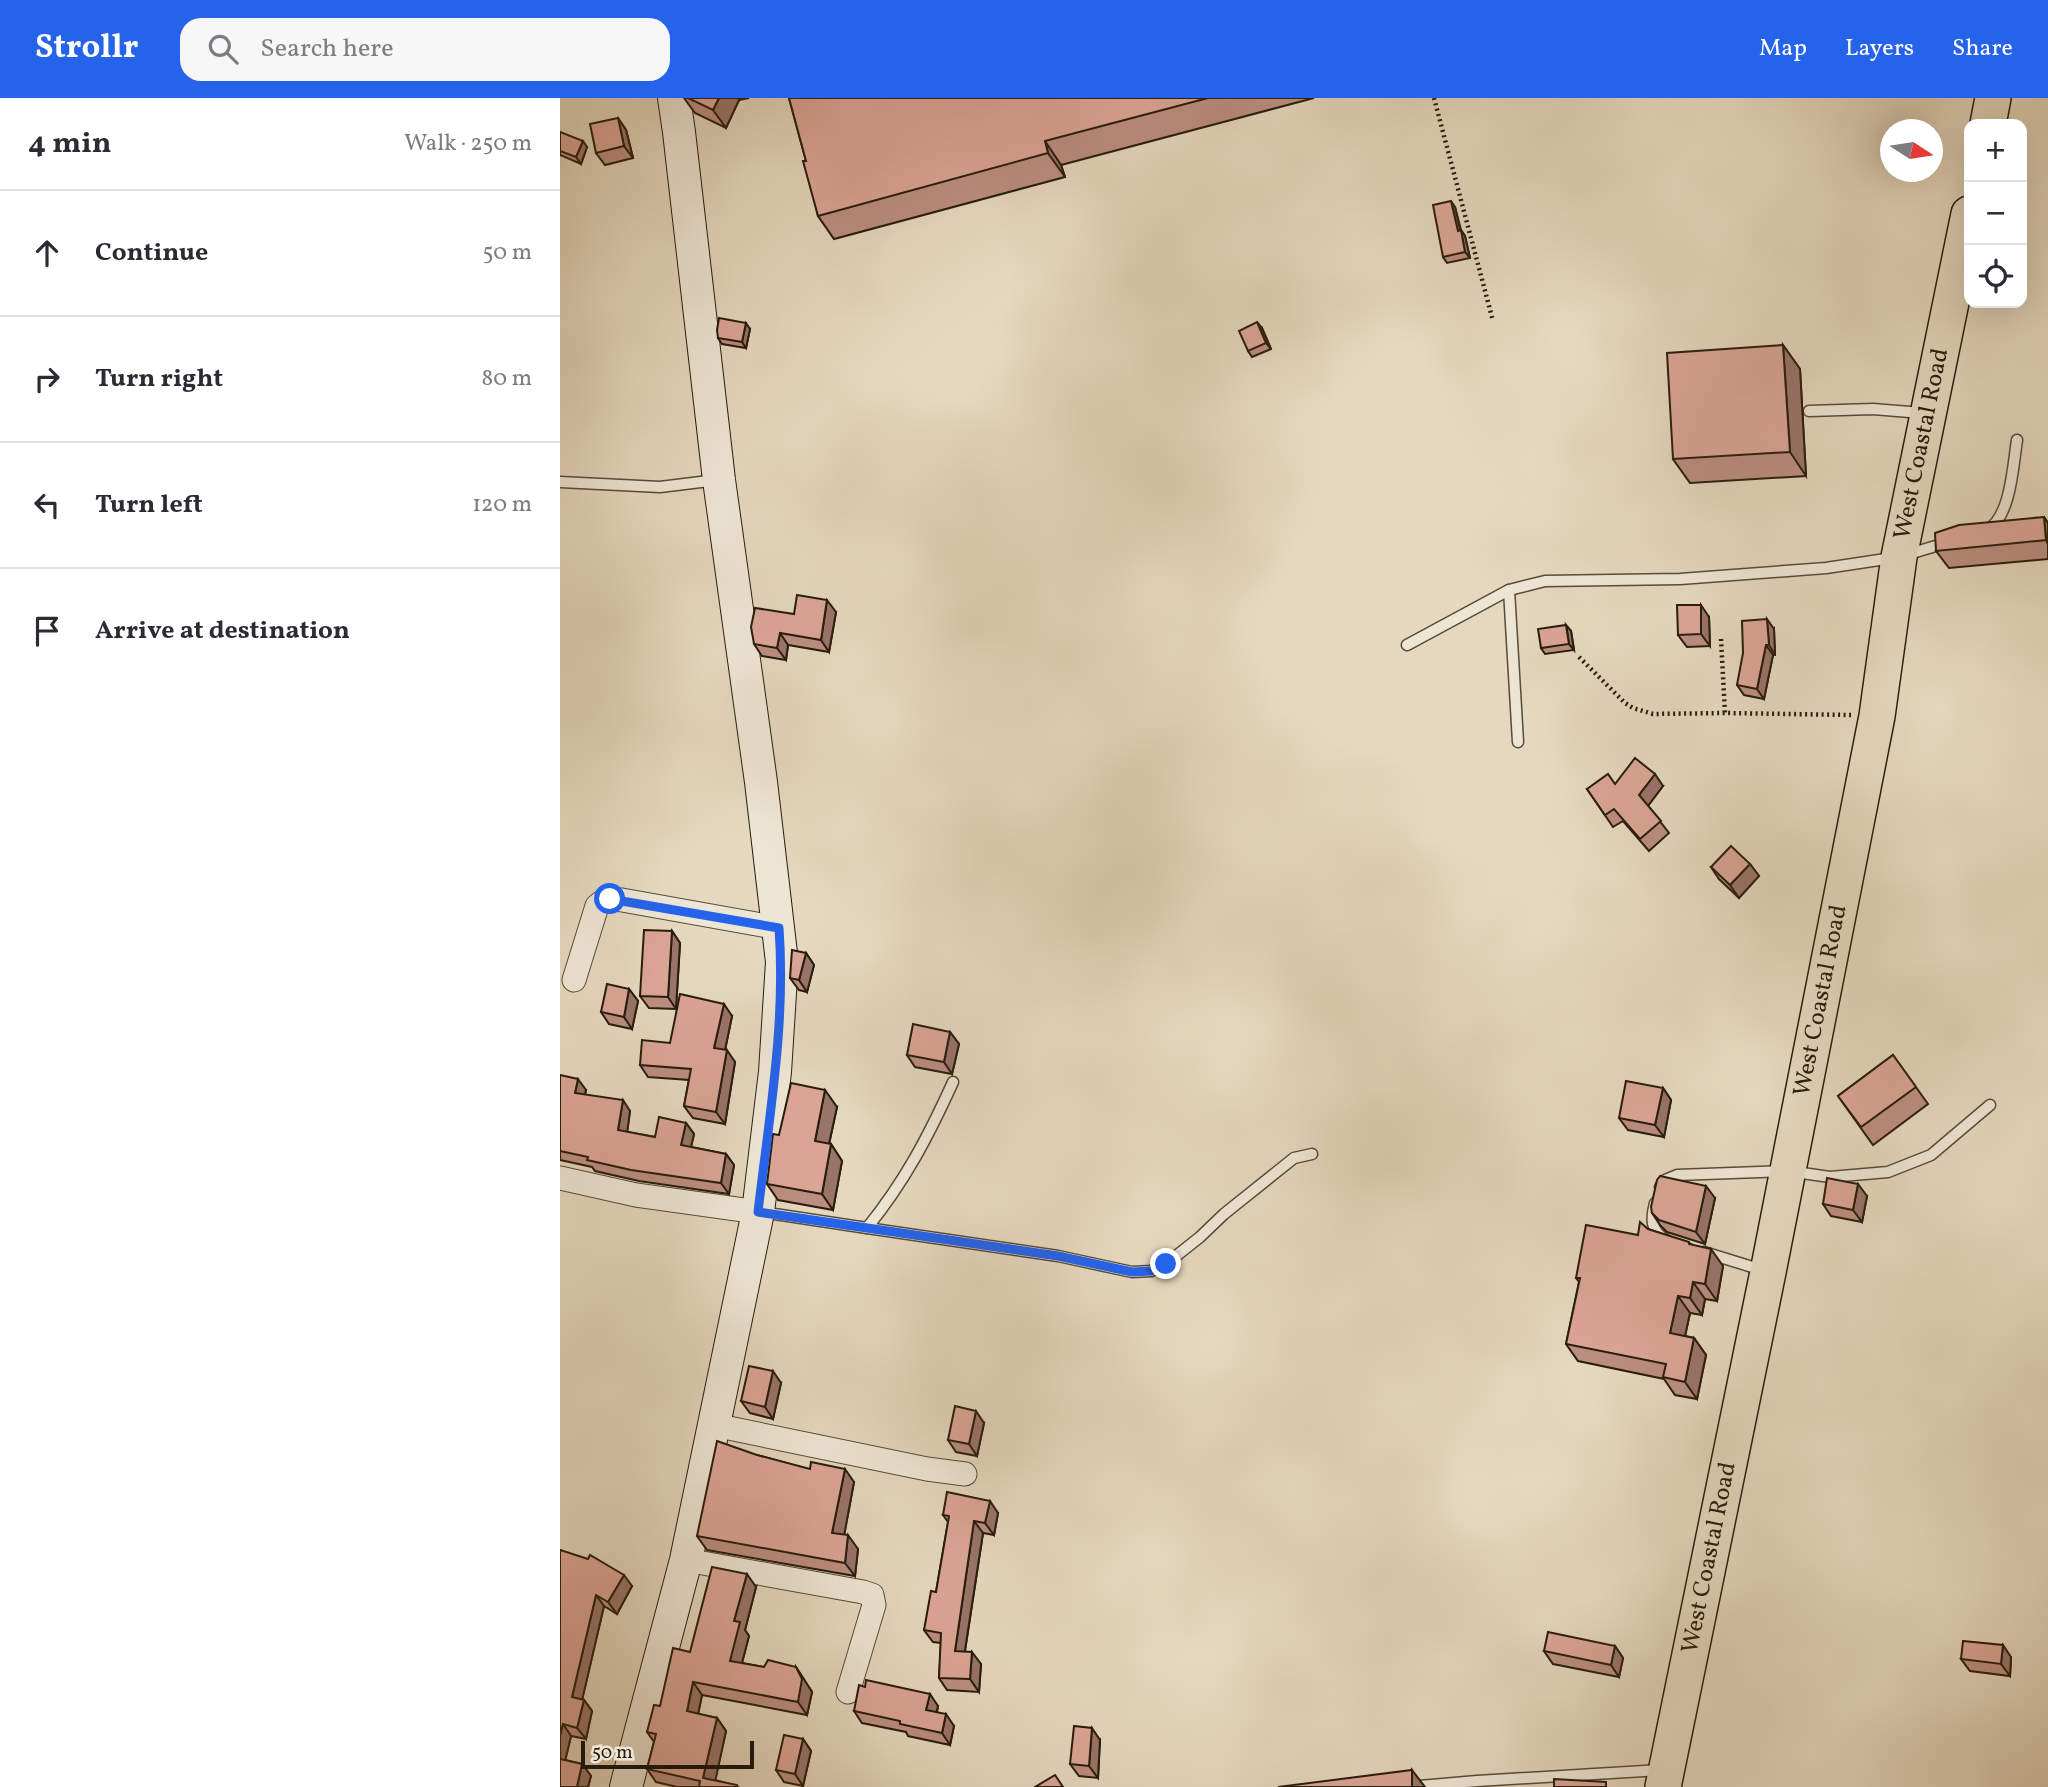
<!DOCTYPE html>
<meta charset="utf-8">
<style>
body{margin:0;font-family:Vollkorn,serif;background:#f7f7f7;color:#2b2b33}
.controls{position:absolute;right:21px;top:21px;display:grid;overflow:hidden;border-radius:14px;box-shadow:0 7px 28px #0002}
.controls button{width:63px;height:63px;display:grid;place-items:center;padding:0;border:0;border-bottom:2px solid #e1e1e2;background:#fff;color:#2b2b33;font:35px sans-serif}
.compass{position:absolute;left:1320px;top:21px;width:63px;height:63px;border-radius:50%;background:#fff;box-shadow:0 7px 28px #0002;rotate:102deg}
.scale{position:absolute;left:21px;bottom:18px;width:173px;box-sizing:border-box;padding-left:7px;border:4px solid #281c0e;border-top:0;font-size:19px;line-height:24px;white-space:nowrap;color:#281c0e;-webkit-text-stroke:5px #eee6d5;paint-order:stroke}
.stop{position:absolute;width:21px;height:21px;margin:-16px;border:5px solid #2563eb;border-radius:50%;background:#fff}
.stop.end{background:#2563eb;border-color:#fff;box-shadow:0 2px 7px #0008}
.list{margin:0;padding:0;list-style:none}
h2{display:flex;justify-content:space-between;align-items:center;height:91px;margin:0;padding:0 28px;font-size:30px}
h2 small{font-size:23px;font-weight:400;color:#7c7c81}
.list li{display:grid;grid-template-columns:46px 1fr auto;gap:21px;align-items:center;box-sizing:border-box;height:126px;padding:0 28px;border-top:2px solid #e1e1e2}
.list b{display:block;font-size:26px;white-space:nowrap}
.list em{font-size:23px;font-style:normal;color:#7c7c81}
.icon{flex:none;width:38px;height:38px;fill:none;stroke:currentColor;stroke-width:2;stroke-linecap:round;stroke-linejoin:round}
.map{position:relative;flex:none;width:1488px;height:1689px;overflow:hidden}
header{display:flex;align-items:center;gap:42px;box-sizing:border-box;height:98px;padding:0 35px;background:#2563eb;color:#fff}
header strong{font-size:33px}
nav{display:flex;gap:38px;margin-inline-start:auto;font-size:24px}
.search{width:490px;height:63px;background:#f7f7f7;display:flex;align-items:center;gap:18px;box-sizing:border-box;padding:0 24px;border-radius:21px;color:#7c7c81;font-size:26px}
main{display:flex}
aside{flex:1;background:#fff}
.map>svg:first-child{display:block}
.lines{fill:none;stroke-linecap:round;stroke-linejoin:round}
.lane-casing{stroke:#574b3a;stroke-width:13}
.street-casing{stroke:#574b3a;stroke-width:25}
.secondary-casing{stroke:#281c0e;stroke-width:34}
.primary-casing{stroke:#281c0e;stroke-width:38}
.path{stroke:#281c0e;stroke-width:4.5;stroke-dasharray:2 3.5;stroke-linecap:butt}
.lane{stroke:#eee6d5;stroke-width:10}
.street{stroke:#eee6d5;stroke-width:23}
.secondary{stroke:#eee6d5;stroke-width:32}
.primary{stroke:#e5d8be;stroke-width:35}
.wall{fill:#bc8e81;stroke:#281c0e;stroke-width:2}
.shaded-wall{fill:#997469;stroke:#281c0e;stroke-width:2}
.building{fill:#dba596;stroke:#281c0e;stroke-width:2}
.route{stroke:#2563eb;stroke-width:9}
.labels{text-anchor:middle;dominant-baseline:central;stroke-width:7;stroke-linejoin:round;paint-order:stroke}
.street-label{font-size:24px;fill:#281c0e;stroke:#eee6d5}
</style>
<header>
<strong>Strollr</strong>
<div class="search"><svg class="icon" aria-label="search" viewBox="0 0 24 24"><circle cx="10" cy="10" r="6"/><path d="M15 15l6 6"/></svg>Search here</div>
<nav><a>Map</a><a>Layers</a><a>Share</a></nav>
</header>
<main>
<aside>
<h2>4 min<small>Walk · 250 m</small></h2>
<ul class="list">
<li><svg class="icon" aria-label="ahead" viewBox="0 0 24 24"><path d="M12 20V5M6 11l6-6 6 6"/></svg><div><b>Continue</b></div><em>50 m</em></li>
<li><svg class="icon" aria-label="right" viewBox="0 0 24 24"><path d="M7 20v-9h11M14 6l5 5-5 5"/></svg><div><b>Turn right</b></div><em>80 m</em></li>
<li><svg class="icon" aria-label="left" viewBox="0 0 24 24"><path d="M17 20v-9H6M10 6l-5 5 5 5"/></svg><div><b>Turn left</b></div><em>120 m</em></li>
<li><svg class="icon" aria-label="arrive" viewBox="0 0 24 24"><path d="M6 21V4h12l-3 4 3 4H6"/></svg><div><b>Arrive at destination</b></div></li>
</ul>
</aside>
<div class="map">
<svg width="1488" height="1689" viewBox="0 0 1488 1689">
<rect width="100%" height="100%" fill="#e5d8be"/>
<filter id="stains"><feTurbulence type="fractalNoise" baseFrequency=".00286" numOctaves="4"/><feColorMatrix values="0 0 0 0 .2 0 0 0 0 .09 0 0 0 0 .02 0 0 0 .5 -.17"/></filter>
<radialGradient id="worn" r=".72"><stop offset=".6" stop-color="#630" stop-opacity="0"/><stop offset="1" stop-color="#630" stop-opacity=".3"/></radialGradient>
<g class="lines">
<defs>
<g id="lane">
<polyline points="1249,313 1313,311 1362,315"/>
<polyline points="0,384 100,389 157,382"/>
<path d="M 1427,432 C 1451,419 1453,367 1457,342"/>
<polyline points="949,492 958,644"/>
<polyline points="847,547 949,492 985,483 1120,481 1266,470 1339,459 1389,444"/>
<polyline points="1100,1089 1105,1082 1117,1077 1228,1073 1270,1079 1328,1074 1371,1057 1430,1007"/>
<path d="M 1095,1105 C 1091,1121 1090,1132 1106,1142"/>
<path d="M 201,1114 L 307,1130 C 345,1083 368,1039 393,984"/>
<polyline points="307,1130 498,1158 572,1174 591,1173 606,1166 640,1139 664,1116 734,1060 752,1056"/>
<polyline points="1144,1154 1202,1172"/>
<polyline points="848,1689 917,1683 1101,1672"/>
</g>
<g id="street">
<path d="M 14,882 L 37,808 C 45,800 52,801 62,802 L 219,830"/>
<polyline points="0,1080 76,1097 198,1114"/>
<polyline points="154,1327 367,1371 405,1376"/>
<polyline points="126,1462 303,1494 312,1497 314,1507 288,1594"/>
</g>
<polyline id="secondary" points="66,1689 126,1462 198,1114 215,974 222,864 201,684 159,382 119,34 114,0"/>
<g id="primary">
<polyline points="1428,26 1433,0"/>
<path id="s1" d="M 1103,1689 L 1208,1174 L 1317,618 L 1339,459 L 1409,116"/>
</g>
</defs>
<!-- lane casing -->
<use href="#lane" class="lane-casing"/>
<!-- street casing -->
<use href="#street" class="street-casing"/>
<!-- secondary casing -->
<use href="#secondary" class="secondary-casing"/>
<!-- primary casing -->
<use href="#primary" class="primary-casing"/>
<!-- path -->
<g class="path">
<polyline points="874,0 933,223"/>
<polyline points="1161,541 1165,615"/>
<polyline points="1019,559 1065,605 1073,610 1093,616 1165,615 1291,617"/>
</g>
<!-- lane -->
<use href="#lane" class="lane"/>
<!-- street -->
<use href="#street" class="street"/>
<!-- secondary -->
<use href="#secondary" class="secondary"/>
<!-- primary -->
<use href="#primary" class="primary"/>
</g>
<!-- wall -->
<g class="wall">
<polygon points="124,0 189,0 179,2 166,30 135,15"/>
<polygon points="229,0 754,0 501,67 505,79 274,141 258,118 246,63"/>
<polygon points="58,20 66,32 73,60 45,67 36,55"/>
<polygon points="0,34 27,49 21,66 0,57"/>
<polygon points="895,109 901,132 905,138 910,160 887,165 883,159"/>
<polygon points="702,230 711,251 692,259 688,253"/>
<polygon points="190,231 186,250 162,246 158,240"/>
<polygon points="1223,247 1240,271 1246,378 1130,385 1113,361"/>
<polygon points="1484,419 1488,425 1488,461 1389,470 1376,453"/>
<polygon points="276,514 269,554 228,547 226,562 202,558 194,546 234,516"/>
<polygon points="1149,519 1150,548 1127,549 1118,537"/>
<polygon points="1214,531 1215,557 1213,557 1204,601 1184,597 1177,587"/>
<polygon points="1011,533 1014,552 985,556 981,550"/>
<polygon points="1055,686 1103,688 1088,708 1109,735 1089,753 1063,723 1053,729 1027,691"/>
<polygon points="1190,766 1199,778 1179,800 1159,781 1151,769"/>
<polygon points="112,833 120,845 116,911 89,910 80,898"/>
<polygon points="246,855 254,867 247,894 239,892 230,880"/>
<polygon points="69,891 78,903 72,931 49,926 41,914"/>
<polygon points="172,918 165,952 175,964 165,1026 133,1020 124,1008 129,982 88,979 80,967 110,945"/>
<polygon points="390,934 399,946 392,976 355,969 347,957"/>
<polygon points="1333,957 1368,1006 1313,1047 1278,998"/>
<polygon points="0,977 26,992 25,997 70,1013 67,1034 95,1039 126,1025 134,1036 131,1049 166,1056 174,1067 169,1096 79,1083 35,1073 32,1069 0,1062"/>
<polygon points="1103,990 1111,1002 1104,1039 1068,1032 1059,1020"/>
<polygon points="277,1009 269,1046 271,1046 282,1063 273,1112 218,1102 207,1086 219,1037"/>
<polygon points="1307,1098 1302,1124 1271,1118 1263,1106"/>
<polygon points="1155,1100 1145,1146 1107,1134 1100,1127 1092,1115"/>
<polygon points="1088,1131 1131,1146 1163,1168 1157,1203 1145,1201 1142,1217 1130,1215 1125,1238 1134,1240 1146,1257 1137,1301 1115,1297 1104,1281 1018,1263 1006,1246 1019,1184 1016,1180 1078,1137"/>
<polygon points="221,1285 213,1321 190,1315 181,1303"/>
<polygon points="424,1325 417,1358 396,1354 388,1342"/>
<polygon points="197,1357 294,1384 284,1437 298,1451 295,1478 147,1452 137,1438"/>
<polygon points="438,1415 434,1437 423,1435 405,1553 421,1566 419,1594 387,1592 379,1580 381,1545 373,1544 364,1532 376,1494 388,1424 383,1417"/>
<polygon points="0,1452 72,1488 57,1516 44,1508 22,1601 24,1602 32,1613 26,1641 11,1638 5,1662 22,1666 31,1678 28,1689 0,1689"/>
<polygon points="196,1489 185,1532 189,1538 182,1565 204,1569 236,1569 252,1594 247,1617 142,1597 138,1616 157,1620 166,1633 155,1682 179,1689 117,1689 96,1684 87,1671 94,1644 87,1634 100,1608 130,1554"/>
<polygon points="1055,1548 1063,1560 1059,1579 993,1566 984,1553"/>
<polygon points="1451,1559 1450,1578 1410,1573 1401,1561"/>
<polygon points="378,1608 377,1614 394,1628 390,1647 348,1638 346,1634 302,1625 294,1613"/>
<polygon points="243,1641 251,1653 243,1688 224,1684 216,1672"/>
<polygon points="540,1642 538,1680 519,1678 510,1666"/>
</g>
<!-- shaded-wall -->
<g class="shaded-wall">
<polygon points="159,0 178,0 179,2 166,30 153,12"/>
<polygon points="58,20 66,32 73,60 64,48"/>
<polygon points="23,43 27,49 21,66 16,59"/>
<polygon points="485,43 501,67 505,79 488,55"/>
<polygon points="891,103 895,109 902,139 898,133"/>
<polygon points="901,132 905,138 910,160 905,154"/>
<polygon points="697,224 702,230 711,251 706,245"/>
<polygon points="186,225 190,231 186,250 182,244"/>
<polygon points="1223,247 1240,271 1246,378 1230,354"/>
<polygon points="1484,419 1488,425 1488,446 1486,442"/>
<polygon points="267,502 276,514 269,554 261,542"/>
<polygon points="1141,507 1149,519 1150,548 1141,536"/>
<polygon points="1207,521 1214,531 1215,557 1209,547"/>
<polygon points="1006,527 1011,533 1014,552 1009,546"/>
<polygon points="220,535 228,547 226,562 217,550"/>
<polygon points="1206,547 1213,557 1204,601 1197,591"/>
<polygon points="1095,676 1103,688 1087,709 1079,697"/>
<polygon points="1190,766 1199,778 1179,800 1170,787"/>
<polygon points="112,833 120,845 116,911 108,899"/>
<polygon points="246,855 254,867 247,894 239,882"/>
<polygon points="69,891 78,903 72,931 64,919"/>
<polygon points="164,906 172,918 163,962 154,950"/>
<polygon points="390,934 399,946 392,976 384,964"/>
<polygon points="167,952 175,964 165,1026 156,1014"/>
<polygon points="18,981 26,992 23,1006 15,995"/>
<polygon points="1103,990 1111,1002 1104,1039 1095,1027"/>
<polygon points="265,992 277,1009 266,1060 255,1043"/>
<polygon points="63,1002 70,1013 66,1043 58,1032"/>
<polygon points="126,1025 134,1036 129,1058 121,1047"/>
<polygon points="271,1046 282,1063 273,1112 262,1096"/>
<polygon points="166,1056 174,1067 169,1096 161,1085"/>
<polygon points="1298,1086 1307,1098 1302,1124 1293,1112"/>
<polygon points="1146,1088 1155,1100 1145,1146 1136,1134"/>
<polygon points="1151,1151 1163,1168 1157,1203 1145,1186"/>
<polygon points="1133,1184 1145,1201 1142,1217 1130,1200"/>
<polygon points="1118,1198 1130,1215 1122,1252 1110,1235"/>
<polygon points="1134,1240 1146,1257 1137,1301 1125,1284"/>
<polygon points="213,1273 221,1285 213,1321 205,1309"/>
<polygon points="416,1313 424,1325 417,1358 409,1346"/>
<polygon points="285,1371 294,1384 282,1449 272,1435"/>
<polygon points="430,1403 438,1415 434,1437 425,1425"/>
<polygon points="414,1423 423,1435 403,1565 395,1553"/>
<polygon points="288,1437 298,1451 295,1478 285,1465"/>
<polygon points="187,1476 196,1489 185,1532 189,1538 179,1576 170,1563 174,1523"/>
<polygon points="64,1477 72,1488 57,1516 48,1504"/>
<polygon points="36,1497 44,1508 20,1611 12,1599"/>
<polygon points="1443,1547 1451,1559 1450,1578 1441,1566"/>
<polygon points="1055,1548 1063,1560 1059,1579 1051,1567"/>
<polygon points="412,1554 421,1566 419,1594 410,1581"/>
<polygon points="236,1569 252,1594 247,1617 238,1604"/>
<polygon points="133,1584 142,1597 136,1626 127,1613"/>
<polygon points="370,1596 378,1608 374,1624 366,1612"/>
<polygon points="24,1602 32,1613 26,1641 17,1630"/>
<polygon points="386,1616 394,1628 390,1647 382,1635"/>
<polygon points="157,1620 166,1633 154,1689 143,1680"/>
<polygon points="3,1626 11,1638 3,1672 0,1667 0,1637"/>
<polygon points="532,1630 540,1642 538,1680 529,1668"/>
<polygon points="243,1641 251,1653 243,1688 235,1676"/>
<polygon points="22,1666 31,1678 28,1689 17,1689"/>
<polygon points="852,1672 865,1689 852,1689"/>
</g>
<!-- building -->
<g class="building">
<polygon points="128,0 159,0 153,12"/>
<polygon points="229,0 648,0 485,43 488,55 258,118 243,63 246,63"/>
<polygon points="58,20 64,48 36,55 30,26"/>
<polygon points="0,34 23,43 16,59 0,53"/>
<polygon points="891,103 898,133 901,132 905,154 883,159 873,107"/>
<polygon points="159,220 186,225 182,244 158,240 157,232"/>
<polygon points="697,224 706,245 688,253 679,233"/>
<polygon points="1223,247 1230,354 1113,361 1107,255"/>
<polygon points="1484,419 1486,442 1376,453 1375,435 1399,427"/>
<polygon points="237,497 267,502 261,542 220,535 217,550 194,546 191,529 195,510 234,516"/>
<polygon points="1117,507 1141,507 1141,536 1118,537"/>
<polygon points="1207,521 1209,547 1206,547 1197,591 1177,587 1183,555 1182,523"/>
<polygon points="1006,527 1009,546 981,550 978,531"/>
<polygon points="1075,660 1095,676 1079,697 1101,723 1080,741 1054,711 1045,717 1027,691 1048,676 1055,686"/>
<polygon points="1171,748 1190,766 1170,787 1151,769"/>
<polygon points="84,832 112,833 108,899 80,898"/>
<polygon points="232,852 246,855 239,882 230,880"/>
<polygon points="47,886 69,891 64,919 41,914"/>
<polygon points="120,896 164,906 154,950 167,952 156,1014 124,1008 131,971 80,967 82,942 110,945"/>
<polygon points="353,926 390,934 384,964 347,957"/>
<polygon points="1333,957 1356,989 1301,1029 1278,998"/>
<polygon points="0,977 18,981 15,995 63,1002 58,1032 95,1039 99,1019 126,1025 121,1047 166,1056 161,1085 71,1072 27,1062 28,1059 0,1053"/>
<polygon points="1066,983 1103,990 1095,1027 1059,1020"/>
<polygon points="231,985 265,992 255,1043 271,1046 262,1096 207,1086 213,1036 219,1037"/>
<polygon points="1100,1078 1146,1088 1136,1134 1099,1122 1092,1115 1091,1109 1097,1082"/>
<polygon points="1267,1080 1298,1086 1293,1112 1263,1106"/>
<polygon points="1080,1124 1088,1131 1129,1144 1129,1146 1151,1151 1145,1186 1133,1184 1130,1200 1118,1198 1110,1235 1134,1240 1125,1284 1103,1279 1106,1266 1006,1246 1020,1180 1016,1180 1026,1127 1078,1137"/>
<polygon points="189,1268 213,1273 205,1309 181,1303"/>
<polygon points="395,1308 416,1313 409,1346 388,1342"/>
<polygon points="157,1343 197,1357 250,1371 251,1364 285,1371 272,1435 288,1437 285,1465 137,1438"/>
<polygon points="387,1394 430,1403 425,1425 414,1423 395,1553 412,1554 410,1581 379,1580 381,1535 364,1532 371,1493 376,1494 389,1418 383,1417"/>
<polygon points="0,1452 28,1461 30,1457 64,1477 48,1504 36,1497 12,1599 24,1602 17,1630 3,1626 0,1637"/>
<polygon points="152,1469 187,1476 174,1523 180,1524 170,1563 204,1569 208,1562 236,1569 242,1581 238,1604 133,1584 127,1613 157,1620 143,1680 177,1687 177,1689 139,1689 140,1683 87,1671 96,1636 87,1634 94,1607 100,1608 113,1550 130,1554"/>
<polygon points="988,1534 1055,1548 1051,1567 984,1553"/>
<polygon points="1403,1543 1443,1547 1441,1566 1401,1561"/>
<polygon points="306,1582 370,1596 366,1612 386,1616 382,1635 340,1626 340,1623 294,1613 299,1587 305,1589"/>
<polygon points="514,1628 532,1630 529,1668 510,1666"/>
<polygon points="224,1637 243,1641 235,1676 216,1672"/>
<polygon points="0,1661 22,1666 17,1689 0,1689"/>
<polygon points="852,1672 852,1689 718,1689"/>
<polygon points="495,1677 503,1689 475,1689"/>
<polygon points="994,1681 1046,1684 1046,1689 994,1689"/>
</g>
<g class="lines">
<!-- route -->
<path class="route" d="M 50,801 L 219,830 C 226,925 209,1020 198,1114 L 498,1158 L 572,1174 L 591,1173 L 606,1166"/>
</g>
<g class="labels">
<!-- street labels -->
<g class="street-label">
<text stroke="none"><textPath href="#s1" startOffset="1368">West Coastal Road</textPath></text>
<text stroke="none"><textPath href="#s1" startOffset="802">West Coastal Road</textPath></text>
<text stroke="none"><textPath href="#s1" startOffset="234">West Coastal Road</textPath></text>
</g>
</g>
<rect width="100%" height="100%" filter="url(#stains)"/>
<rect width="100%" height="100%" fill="url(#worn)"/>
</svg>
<div class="controls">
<button>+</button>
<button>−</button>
<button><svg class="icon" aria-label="locate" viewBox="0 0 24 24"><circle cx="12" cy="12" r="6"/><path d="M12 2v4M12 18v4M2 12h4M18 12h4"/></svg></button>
</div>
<svg class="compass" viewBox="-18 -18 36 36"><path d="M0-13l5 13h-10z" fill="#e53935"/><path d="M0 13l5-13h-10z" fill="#7c7c81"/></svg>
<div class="scale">50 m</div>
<div class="stop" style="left:50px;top:801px"></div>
<div class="stop end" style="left:606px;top:1166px"></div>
</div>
</main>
